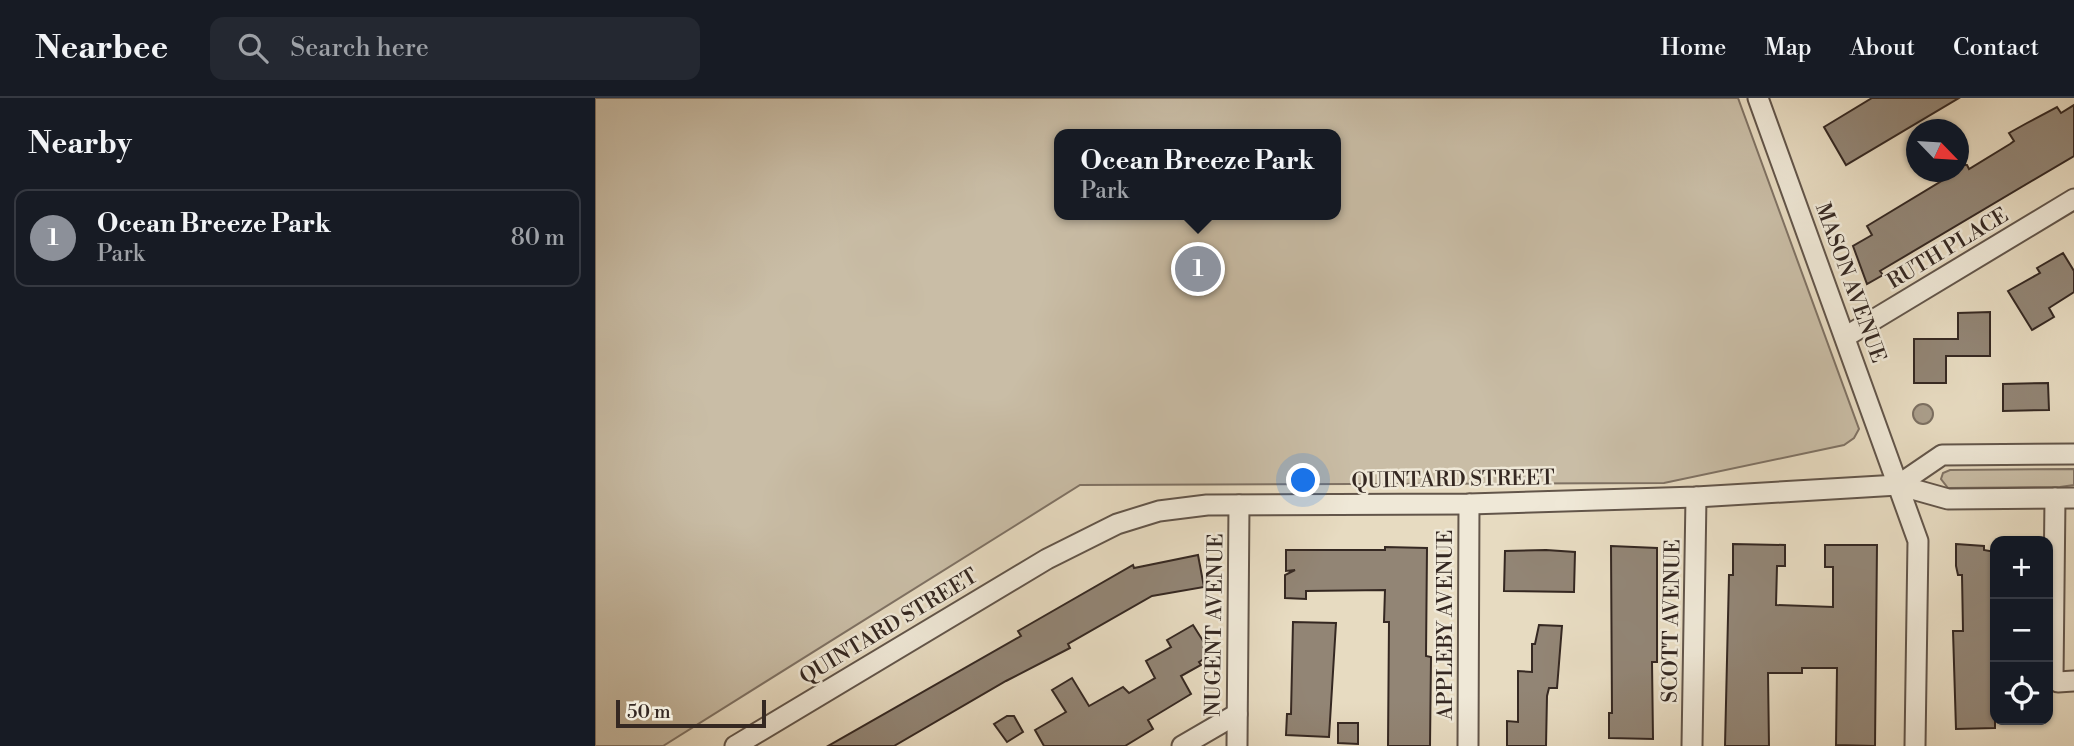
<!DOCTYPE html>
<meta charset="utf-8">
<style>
body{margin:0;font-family:"Libre Bodoni",serif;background:#242831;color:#f1f3f6}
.controls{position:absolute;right:21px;bottom:21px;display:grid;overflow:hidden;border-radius:14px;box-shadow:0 2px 5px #0004}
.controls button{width:63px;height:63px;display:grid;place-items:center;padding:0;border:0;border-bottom:2px solid #363941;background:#171b24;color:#f1f3f6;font:35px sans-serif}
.compass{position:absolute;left:1311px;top:21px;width:63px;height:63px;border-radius:50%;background:#171b24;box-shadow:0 2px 5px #0004;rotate:115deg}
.scale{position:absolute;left:21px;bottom:18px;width:150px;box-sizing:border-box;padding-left:7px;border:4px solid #352822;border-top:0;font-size:19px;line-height:24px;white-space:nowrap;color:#352822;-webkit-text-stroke:5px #efe8d7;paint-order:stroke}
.you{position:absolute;left:709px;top:383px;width:24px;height:24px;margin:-18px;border:5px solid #fff;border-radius:50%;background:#1a73e8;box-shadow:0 0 0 10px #1a73e833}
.badge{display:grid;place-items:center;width:46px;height:46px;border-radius:50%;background:#8c9099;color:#fff;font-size:23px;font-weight:700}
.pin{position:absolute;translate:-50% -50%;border:4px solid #fff;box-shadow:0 2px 7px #0006}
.popup{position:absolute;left:459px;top:31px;width:287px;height:91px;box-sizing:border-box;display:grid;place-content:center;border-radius:14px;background:#171b24;filter:drop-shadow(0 2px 5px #0005);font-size:23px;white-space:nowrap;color:#9ea1a6}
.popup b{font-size:26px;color:#f1f3f6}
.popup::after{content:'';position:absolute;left:50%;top:100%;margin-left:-14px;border:14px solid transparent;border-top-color:#171b24}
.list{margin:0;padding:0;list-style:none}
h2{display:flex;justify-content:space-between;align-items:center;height:91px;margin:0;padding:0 28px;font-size:30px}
h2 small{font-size:23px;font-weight:400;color:#9ea1a6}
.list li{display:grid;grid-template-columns:46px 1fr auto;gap:21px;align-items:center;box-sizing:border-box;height:98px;margin:0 14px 14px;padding:0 14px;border:2px solid #363941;border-radius:14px}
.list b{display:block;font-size:26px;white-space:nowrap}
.list p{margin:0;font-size:23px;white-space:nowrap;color:#9ea1a6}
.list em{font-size:23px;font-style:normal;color:#9ea1a6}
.icon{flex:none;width:38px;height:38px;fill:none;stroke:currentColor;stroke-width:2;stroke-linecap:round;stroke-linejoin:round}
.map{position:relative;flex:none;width:1479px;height:648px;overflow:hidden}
header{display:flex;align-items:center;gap:42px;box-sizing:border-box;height:98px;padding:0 35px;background:#171b24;border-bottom:2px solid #363941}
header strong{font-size:33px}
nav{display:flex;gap:38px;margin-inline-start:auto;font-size:24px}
.search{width:490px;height:63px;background:#242831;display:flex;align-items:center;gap:18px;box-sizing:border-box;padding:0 24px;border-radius:14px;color:#9ea1a6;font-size:26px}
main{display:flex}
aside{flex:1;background:#171b24}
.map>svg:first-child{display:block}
.green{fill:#c9bda6;stroke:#7f7264;stroke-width:2;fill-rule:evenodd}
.water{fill:#aa9e8b;stroke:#7b6f61;stroke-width:2}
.building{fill:#928575;stroke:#352822;stroke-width:2}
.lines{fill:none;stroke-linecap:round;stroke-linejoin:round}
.minor-casing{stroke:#62554a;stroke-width:23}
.minor{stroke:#efe8d7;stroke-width:19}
.labels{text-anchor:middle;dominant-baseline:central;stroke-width:5;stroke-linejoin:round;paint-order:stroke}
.street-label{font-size:21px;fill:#352822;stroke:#efe8d7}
</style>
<header>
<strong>Nearbee</strong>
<div class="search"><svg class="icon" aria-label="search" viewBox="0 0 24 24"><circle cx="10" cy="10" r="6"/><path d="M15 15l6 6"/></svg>Search here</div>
<nav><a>Home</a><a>Map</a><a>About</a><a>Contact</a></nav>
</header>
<main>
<aside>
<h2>Nearby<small></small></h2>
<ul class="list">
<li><span class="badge">1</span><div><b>Ocean Breeze Park</b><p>Park</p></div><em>80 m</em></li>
</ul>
</aside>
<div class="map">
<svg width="1479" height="648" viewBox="0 0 1479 648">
<rect width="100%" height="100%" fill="#e7dbc1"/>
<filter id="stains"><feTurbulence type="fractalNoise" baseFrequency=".00286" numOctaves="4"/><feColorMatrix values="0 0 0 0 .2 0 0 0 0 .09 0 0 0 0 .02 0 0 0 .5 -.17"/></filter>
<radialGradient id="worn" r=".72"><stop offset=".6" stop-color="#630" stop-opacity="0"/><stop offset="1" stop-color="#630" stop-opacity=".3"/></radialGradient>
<!-- green -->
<g class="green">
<path d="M 0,0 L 1143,0 L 1264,331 L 1259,340 L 1249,347 L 1069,385 L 485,387 L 68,648 L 0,648 ZM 741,36 L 741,117 L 465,117 L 465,36 Z"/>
<polygon points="1479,371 1479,387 1465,389 1353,390 1346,381 1348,375 1355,372"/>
</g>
<!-- water -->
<circle class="water" cx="1328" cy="316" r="10"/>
<!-- building -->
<g class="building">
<polygon points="1277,0 1364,0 1251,67 1229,29"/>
<polygon points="1479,7 1479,58 1285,173 1288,177 1272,186 1258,148 1277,137 1272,128 1353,79 1351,75 1363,74 1365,67 1372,67 1374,71 1415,46 1419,43 1414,35 1432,25 1462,9 1466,15"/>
<polygon points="1468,155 1479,173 1479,194 1454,210 1459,219 1437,232 1413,193 1445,175 1442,170"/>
<polygon points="1395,214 1395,258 1351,258 1351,285 1319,285 1319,241 1363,241 1363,215"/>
<polygon points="1453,285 1454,312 1408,313 1408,286"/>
<polygon points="1138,446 1190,447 1190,468 1182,468 1181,507 1238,509 1238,469 1230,469 1230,447 1282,447 1280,648 1241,647 1242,570 1207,570 1207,575 1173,575 1174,648 1130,648 1134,477 1138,477"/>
<polygon points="1361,446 1389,448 1389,452 1400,454 1400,630 1361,631 1358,533 1368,533 1367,477 1363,477 1361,468"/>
<polygon points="1016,448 1062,450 1062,564 1057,564 1058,641 1014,640 1014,615 1017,615"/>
<polygon points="790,449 832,450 831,558 836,559 835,648 793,648 794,524 789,524 790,492 711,493 711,501 690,500 690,477 700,472 691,473 691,452 790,452"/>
<polygon points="951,452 980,454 979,494 909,493 910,453"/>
<polygon points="603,457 609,489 557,498 473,546 475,550 411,583 299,648 233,648 426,538 423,533 538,467 539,470"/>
<polygon points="698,524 741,525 734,639 691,637 692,616 696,616"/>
<polygon points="598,527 610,546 612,559 604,564 606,567 586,578 596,596 553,622 558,631 530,648 449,648 440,632 471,614 457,592 477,580 494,608 528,589 534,595 560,580 551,563 576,549 572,542"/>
<polygon points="944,527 967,528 962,590 954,590 952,598 951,648 912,648 912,623 923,624 923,573 937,574 937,546 940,546"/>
<polygon points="412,618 419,618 428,634 412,644 399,626"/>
<polygon points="743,625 763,625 763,646 743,645"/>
</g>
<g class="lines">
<defs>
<g id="minor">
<polyline points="1163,0 1323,443 1320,648"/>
<polyline points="1250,239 1479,101"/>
<polyline points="1303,387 1347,357 1479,356"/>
<polyline points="1460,400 1458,580 1463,584 1479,583"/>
<polyline points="140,648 452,461 522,426 564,413 612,407 874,406 1101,399 1303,387 1353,401 1479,400"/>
<polyline points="587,648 642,616"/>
<polyline points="642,648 644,407"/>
<polyline points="873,648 874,406"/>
<polyline points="1097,648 1101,399"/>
</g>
</defs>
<!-- minor casing -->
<use href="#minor" class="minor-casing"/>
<!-- minor -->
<use href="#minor" class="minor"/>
</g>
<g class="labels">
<!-- street labels -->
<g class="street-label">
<text transform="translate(1353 151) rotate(-31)">RUTH PLACE</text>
<text transform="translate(1255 185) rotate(70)">MASON AVENUE</text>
<text transform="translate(858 382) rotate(-1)">QUINTARD STREET</text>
<text transform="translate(1077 523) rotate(-89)">SCOTT AVENUE</text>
<text transform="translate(620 527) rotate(-89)">NUGENT AVENUE</text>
<text transform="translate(851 527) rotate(-90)">APPLEBY AVENUE</text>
<text transform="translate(294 529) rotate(-31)">QUINTARD STREET</text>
</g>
</g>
<rect width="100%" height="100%" filter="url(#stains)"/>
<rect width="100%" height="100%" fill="url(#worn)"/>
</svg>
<div class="controls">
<button>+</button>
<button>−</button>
<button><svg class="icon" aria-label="locate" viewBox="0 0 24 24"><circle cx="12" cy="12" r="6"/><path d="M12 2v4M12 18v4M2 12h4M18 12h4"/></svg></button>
</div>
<svg class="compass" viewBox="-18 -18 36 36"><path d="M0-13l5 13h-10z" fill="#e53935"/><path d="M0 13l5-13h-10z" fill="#9ea1a6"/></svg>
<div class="scale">50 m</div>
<div class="you"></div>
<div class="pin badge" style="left:603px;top:171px">1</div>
<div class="popup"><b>Ocean Breeze Park</b>Park</div>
</div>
</main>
